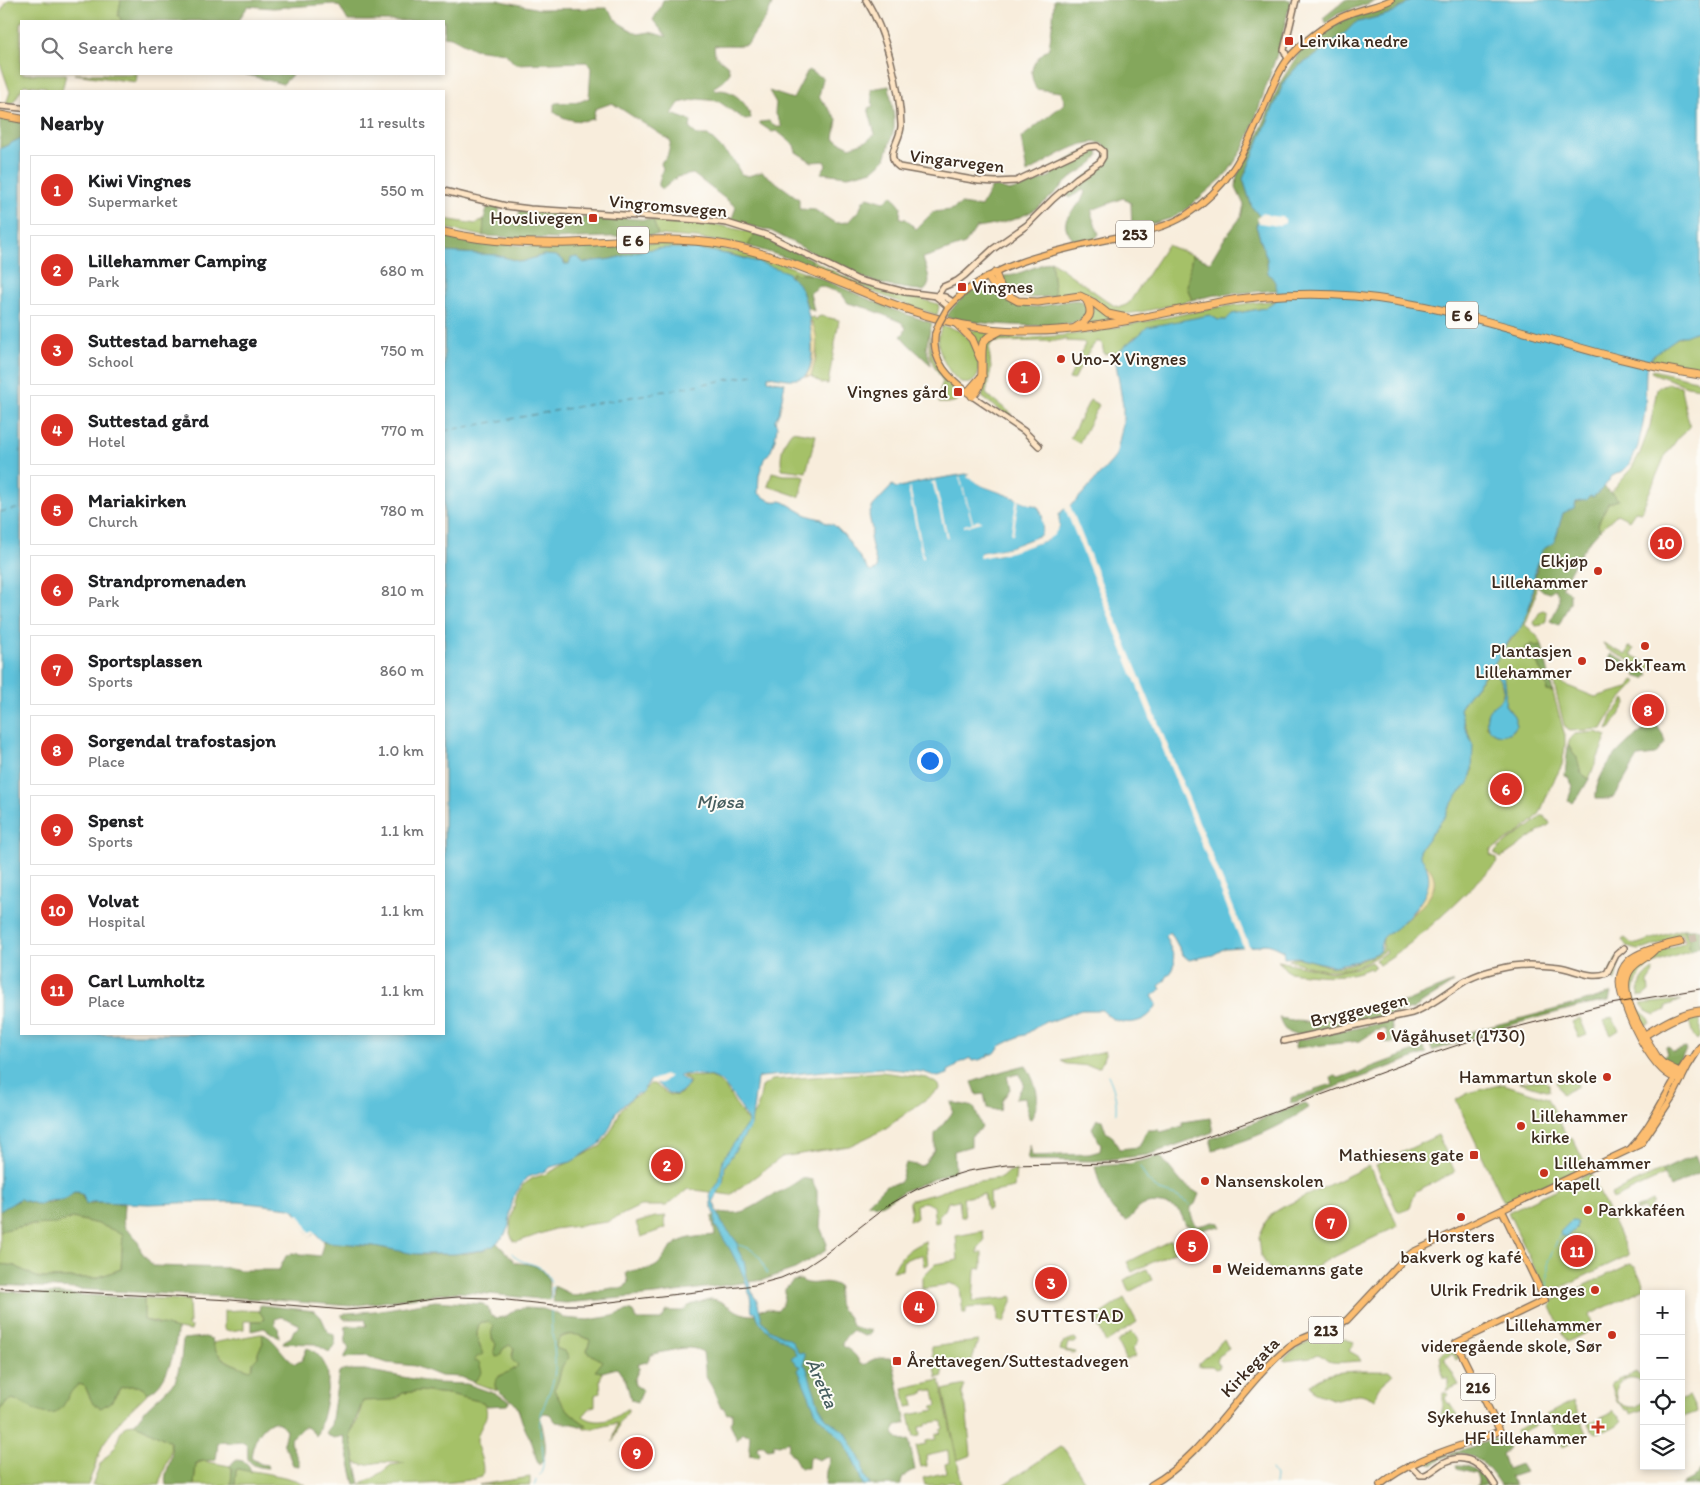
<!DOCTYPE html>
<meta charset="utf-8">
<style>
body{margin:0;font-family:Itim,sans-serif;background:#f6f6f6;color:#202124}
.controls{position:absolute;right:15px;bottom:15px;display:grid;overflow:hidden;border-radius:0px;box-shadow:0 2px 8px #0003}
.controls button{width:45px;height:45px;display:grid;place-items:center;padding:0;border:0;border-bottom:1px solid #e0e0e0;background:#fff;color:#202124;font:25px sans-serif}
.you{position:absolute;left:929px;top:760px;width:18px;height:18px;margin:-12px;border:4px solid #fff;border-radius:50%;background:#1a73e8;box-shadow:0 0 0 8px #1a73e833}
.badge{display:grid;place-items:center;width:32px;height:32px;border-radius:50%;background:#d93025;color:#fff;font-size:16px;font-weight:700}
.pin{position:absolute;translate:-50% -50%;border:2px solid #fff;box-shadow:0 1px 5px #0006}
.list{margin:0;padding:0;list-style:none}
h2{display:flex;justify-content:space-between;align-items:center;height:65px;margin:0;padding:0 20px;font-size:21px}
h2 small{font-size:16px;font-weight:400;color:#757577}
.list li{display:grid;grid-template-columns:32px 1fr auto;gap:15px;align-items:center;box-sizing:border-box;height:70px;margin:0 10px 10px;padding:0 10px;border:1px solid #e0e0e0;border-radius:0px}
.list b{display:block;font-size:19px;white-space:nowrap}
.list p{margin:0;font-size:16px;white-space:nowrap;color:#757577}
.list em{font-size:16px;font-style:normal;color:#757577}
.icon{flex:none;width:28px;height:28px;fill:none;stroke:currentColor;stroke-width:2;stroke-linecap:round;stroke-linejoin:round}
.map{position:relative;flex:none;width:1700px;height:1485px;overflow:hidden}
.search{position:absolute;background:#fff;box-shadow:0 2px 8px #0003;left:20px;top:20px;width:425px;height:55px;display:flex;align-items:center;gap:12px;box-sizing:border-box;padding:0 18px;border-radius:0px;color:#757577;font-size:19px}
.panel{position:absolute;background:#fff;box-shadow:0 2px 8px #0003;left:20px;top:90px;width:425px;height:945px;border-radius:0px}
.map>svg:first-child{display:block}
.green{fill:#a5c167;stroke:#707642}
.forest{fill:#84a75c;stroke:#60683d}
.sand{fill:#eeda9e;stroke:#94825e}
.water{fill:#5ec2db;stroke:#4c767c}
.pier{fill:#f8eddc}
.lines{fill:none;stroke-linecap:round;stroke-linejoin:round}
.stream{stroke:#5ec2db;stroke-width:1}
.ferry{stroke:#475f60;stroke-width:1;stroke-dasharray:6 5;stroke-linecap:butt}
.highway-tunnel{stroke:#d2c6b6;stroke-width:7;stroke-dasharray:7 3.5;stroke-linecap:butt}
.secondary-casing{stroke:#7d6e60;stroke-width:8}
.primary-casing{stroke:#7d6e60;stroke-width:8}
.highway-casing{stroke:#7d6e60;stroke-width:9}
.secondary{stroke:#fee5c5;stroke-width:5}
.primary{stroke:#fcbd6f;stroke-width:5.5}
.highway{stroke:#fcbd6f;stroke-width:7}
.rail{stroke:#3b2a1e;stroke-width:1}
.primary-bridge-casing{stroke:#7d6e60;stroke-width:8;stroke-linecap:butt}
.primary-bridge{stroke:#fcbd6f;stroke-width:5.5}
.poi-dot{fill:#c8321e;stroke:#fdfcf7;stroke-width:2}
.labels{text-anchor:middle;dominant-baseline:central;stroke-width:4;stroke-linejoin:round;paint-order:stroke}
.shield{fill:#fdfcf7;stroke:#75695f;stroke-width:1}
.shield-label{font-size:16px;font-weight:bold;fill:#3b2a1e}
.poi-label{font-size:18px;fill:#3b2a1e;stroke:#fdfcf7;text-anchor:start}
.street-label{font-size:18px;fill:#3b2a1e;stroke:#fdfcf7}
.water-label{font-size:19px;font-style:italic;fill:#475f60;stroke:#fdfcf7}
.neighbourhood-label{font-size:19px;letter-spacing:1px;fill:#3b2a1e;stroke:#fdfcf7}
</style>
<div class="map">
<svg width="1700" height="1485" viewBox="0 0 1700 1485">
<rect width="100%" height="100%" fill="#fdfcf7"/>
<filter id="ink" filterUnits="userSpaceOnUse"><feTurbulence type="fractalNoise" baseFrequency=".02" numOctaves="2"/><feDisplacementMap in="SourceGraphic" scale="10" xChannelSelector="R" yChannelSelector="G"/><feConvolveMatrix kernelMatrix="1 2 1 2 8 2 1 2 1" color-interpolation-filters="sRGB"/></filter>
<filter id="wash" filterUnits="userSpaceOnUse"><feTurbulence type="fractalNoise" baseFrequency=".0096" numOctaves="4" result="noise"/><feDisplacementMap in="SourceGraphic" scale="20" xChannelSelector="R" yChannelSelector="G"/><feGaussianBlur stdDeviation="1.12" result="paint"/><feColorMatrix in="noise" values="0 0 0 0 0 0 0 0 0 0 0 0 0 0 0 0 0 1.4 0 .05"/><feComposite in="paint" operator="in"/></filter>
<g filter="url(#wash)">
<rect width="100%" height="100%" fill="#f8eddc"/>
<!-- green -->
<g class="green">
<polygon points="8,0 121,0 119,15 122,21 21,21 21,74 66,74 62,91 46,91 46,87 24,85 13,103 6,104 10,92 0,63 0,13"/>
<polygon points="74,74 137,74 136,82"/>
<polygon points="444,219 476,224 484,219 483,236 444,228"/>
<polygon points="653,220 704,222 755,233 748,246 696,238 658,235"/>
<path d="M 646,243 C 709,242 755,253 813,275 L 792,273 L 791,277 L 745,258 L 729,254 L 684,249 L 646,250 Z"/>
<path d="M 1167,245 L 1192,255 L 1187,287 L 1192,300 C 1173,304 1132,317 1114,313 C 1101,309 1093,290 1078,291 C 1071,291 1063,294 1055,296 L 1051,261 L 1113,305 C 1119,308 1123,307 1129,303 Z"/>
<path d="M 811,259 C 827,268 843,277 860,283 C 881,290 901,293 922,298 L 924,300 L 938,304 L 939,307 L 937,315 C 894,301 852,284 810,265 L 812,263 Z"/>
<polygon points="1276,300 1265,308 1232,314 1226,320 1218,320 1210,315 1177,322 1134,337 1125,348 1118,352 1104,354 1102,344 1100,342 1096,342 1087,354 1074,380 1069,379 1085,344 1083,342 1066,341 1066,339 1055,341 992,342 989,348 991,369 986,394 1012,414 1009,417 982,397 987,373 984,351 987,342 995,338 1023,339 1087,333 1219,307"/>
<polygon points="1093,305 1116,319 1086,324 1093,313"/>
<polygon points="821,316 839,320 828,384 821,383 811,376 817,353 812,322 808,318 814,317 816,320 818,317"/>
<path d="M 942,326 C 949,327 959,330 964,334 C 975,343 980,362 978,375 C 963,402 938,358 938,341 C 938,336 940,331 942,326 Z"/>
<polygon points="967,329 991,333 979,346"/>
<path d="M 1700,330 L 1700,369 L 1651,360 C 1660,343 1683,335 1700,330 Z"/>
<path d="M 931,336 C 929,361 944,379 962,394 C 958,404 949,403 939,403 L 939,393 L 943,381 C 934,367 925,352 931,336 Z"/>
<polygon points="1652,370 1700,381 1700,388 1687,386 1655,374 1651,372"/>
<path d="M 1669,384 L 1681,386 C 1682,400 1687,412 1690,427 L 1678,438 L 1664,458 L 1641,512 L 1635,511 L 1629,520 L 1617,514 L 1600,530 L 1598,524 L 1608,503 L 1618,500 L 1611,492 L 1630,471 L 1640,453 L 1650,426 L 1657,389 L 1662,385 Z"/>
<polygon points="1090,400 1099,405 1079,443 1070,438"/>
<path d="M 792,431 L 816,435 L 806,472 L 782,469 C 779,456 783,441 792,431 Z"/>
<polygon points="772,472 784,475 802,475 805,477 800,497 768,486"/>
<path d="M 1533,584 L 1536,584 L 1535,598 L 1525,625 C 1532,631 1539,636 1542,645 L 1536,646 L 1536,660 L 1540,670 L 1545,676 L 1547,691 L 1553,692 L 1565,736 L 1565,747 L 1562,765 L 1549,790 L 1540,813 L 1535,819 L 1520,832 L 1491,850 L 1490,855 L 1497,858 L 1497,863 C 1459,899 1423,938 1379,965 L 1375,960 L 1386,952 L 1385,950 C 1371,962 1350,971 1331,970 C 1318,970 1302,964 1289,960 C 1300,955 1316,962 1327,966 C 1339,970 1374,958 1382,949 L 1383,937 C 1403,923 1422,908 1434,887 L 1431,872 L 1419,856 L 1420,849 L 1446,815 C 1448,808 1455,799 1459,792 C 1462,789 1466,787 1468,784 C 1475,776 1472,745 1469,735 C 1466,726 1462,718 1460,709 L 1467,697 L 1490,669 C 1498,677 1507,684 1502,696 C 1501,699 1501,702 1499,704 C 1497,706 1494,706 1492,708 C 1486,712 1486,720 1487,727 L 1513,731 L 1517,725 L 1514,716 L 1505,704 L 1505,681 L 1493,664 C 1507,645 1538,609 1533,584 Z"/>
<path d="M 1543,610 L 1547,612 L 1546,621 L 1542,625 L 1536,626 L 1534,623 C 1536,619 1539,611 1543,610 Z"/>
<polygon points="1603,643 1626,655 1629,647 1634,649 1631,655 1651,665 1649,670 1607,649"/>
<polygon points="1553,680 1595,697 1628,688 1633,680 1637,682 1615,706 1602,729 1569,731 1564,725"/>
<polygon points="1625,699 1627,702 1611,728 1607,730 1613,714"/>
<polygon points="1596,732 1607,736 1589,779 1581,773 1577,758 1568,745 1569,742 1571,737 1575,734"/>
<path d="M 1541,816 C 1545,815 1549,821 1550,824 L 1504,856 L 1501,858 L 1494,853 C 1508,838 1527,832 1541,816 Z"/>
<path d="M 1682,929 C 1689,934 1689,941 1689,949 L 1691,951 C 1679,955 1657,961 1647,968 C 1636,976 1631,993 1637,1006 C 1640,1012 1647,1015 1650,1020 L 1650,1023 C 1646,1026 1643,1025 1639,1022 C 1636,1014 1630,1005 1629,997 C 1624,959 1657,953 1685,942 L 1685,940 L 1683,937 L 1680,936 L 1645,949 L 1639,950 L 1627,947 L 1622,940 L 1625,938 L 1632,944 L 1637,944 Z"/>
<polygon points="1620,955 1615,982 1610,972 1616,959"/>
<path d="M 1278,961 L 1331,972 L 1355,968 L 1371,962 L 1375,967 L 1372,970 L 1370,968 C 1343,980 1317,975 1288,972 Z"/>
<path d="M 1653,970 L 1654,973 L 1648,982 L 1649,991 L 1643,996 L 1639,996 C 1638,984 1643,976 1653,970 Z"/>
<polygon points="1681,1000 1666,1006 1666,1010 1655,1015 1648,1012 1641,1004"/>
<polygon points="1700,1015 1700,1037 1697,1040 1693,1035 1688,1017"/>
<polygon points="1612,1017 1619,1030 1611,1035 1604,1021"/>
<polygon points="1580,1018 1587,1035 1579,1038 1572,1022"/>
<polygon points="1106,1051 1100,1067 1067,1064 1061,1061"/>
<path d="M 881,1072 L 927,1078 L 939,1085 L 940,1089 L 883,1130 L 849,1146 L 782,1157 L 730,1195 L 688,1189 L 666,1206 L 640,1206 L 607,1222 L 554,1229 L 517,1242 L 513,1241 L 510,1233 L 511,1220 L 517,1195 L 523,1185 L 533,1178 L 546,1174 L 601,1146 L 614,1126 L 620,1111 L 633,1097 L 639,1095 L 650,1084 L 654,1084 C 669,1095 677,1104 690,1082 L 682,1076 L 711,1077 L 718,1081 L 726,1089 L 746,1120 C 759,1116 759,1099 762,1087 L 772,1080 Z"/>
<polygon points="1573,1074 1578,1086 1562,1094 1556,1082"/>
<polygon points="1544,1080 1549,1084 1549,1091 1519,1082"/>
<polygon points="1503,1084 1548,1098 1568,1139 1572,1137 1585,1164 1584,1166 1506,1203 1504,1202 1456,1100 1468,1093"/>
<polygon points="1438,1135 1455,1172 1416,1191 1410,1207 1401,1212 1397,1210 1376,1165"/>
<polygon points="1368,1166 1372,1170 1398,1226 1290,1278 1269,1268 1261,1256 1259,1237 1266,1221 1273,1213 1283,1207"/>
<polygon points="1016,1170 1014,1188 989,1193 990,1209 987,1210 984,1194 963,1198 965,1217 961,1217 959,1200 948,1202 945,1210 939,1214 939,1222 935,1223 933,1206 925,1202 916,1205 917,1218 914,1220 909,1220 911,1209 909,1201 911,1200 938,1193 953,1186 964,1183 1001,1178 1008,1172"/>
<polygon points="1662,1170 1664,1175 1613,1199 1611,1194"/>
<polygon points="1590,1173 1629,1255 1547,1294 1508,1212"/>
<polygon points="1652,1201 1654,1203 1651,1205 1654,1213 1648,1216 1644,1208 1636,1211 1636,1209"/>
<polygon points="666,1216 664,1219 666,1228 641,1237 636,1223 655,1217"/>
<path d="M 73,1218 L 98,1224 L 123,1233 L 121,1269 L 96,1278 L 38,1278 L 15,1266 L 0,1264 L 0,1231 C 24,1224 49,1226 73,1218 Z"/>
<polygon points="983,1231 984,1242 978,1248 978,1253 982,1253 982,1268 976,1269 975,1271 973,1301 1007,1298 1012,1296 1012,1302 1004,1322 998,1321 998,1310 995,1306 966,1308 966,1313 963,1313 960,1287 949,1283 943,1286 922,1289 922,1277 935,1264 958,1260 956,1236"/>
<polygon points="1171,1240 1176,1251 1132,1272 1127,1262"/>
<path d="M 925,1241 L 928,1264 L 924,1266 L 922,1255 L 912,1257 L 903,1261 L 902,1270 L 893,1271 C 901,1254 908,1249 925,1241 Z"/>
<polygon points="1630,1264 1635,1266 1645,1288 1589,1315 1594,1329 1567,1342 1551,1307 1552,1301"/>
<path d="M 1055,1265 L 1059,1269 L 1054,1273 L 1056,1278 L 1049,1284 L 1043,1284 C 1043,1274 1045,1267 1055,1265 Z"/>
<polygon points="1147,1269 1152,1280 1129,1292 1124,1280"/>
<polygon points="144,1298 189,1300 190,1323 188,1323 189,1327 192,1327 191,1331 165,1327 156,1322 144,1320"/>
<polygon points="1124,1298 1137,1322 1106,1343 1095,1318"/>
<polygon points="930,1300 934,1301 936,1305 932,1316 927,1312 927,1306"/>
<polygon points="241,1310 259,1311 264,1318 261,1321 244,1321 244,1329 230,1331 224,1329 224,1311"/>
<path d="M 480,1322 L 489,1322 L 494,1325 L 492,1339 L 496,1344 L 494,1351 L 503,1349 L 509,1345 L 514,1348 L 512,1355 L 519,1365 L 515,1370 L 499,1376 L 495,1387 L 497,1391 L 473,1382 L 477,1379 L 474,1361 L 481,1348 C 476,1339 476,1332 480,1322 Z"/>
<polygon points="1131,1332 1139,1340 1132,1350 1136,1356 1126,1360 1117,1342"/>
<path d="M 260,1334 L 262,1334 L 263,1343 L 258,1352 L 258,1357 C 253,1361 255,1367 250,1370 C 235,1365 218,1360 212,1343 Z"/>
<path d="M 577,1334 L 590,1340 L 587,1351 L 598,1359 L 604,1361 L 600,1372 L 602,1372 L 600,1381 L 601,1392 L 595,1395 L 595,1406 L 591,1407 L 583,1416 C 597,1426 614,1420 626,1409 L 628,1409 L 628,1412 L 620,1422 L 613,1442 L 617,1423 L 597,1428 L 584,1429 L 583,1427 L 587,1425 C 575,1419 558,1401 554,1389 C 559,1382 559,1377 561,1369 C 562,1363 565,1358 566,1352 L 556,1348 C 556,1336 567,1335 577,1334 Z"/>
<path d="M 1329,1335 L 1331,1340 L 1334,1338 L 1333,1335 L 1354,1342 L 1349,1351 L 1358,1356 L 1361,1361 C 1351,1361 1337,1364 1328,1361 C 1324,1359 1323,1356 1318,1354 L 1310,1358 L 1285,1361 L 1284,1359 C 1297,1346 1311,1339 1329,1335 Z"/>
<path d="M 1075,1338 L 1077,1341 L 1075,1343 L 1068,1343 L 1066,1350 L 1076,1352 L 1075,1354 L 1060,1350 C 1062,1342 1067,1340 1075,1338 Z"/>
<polygon points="1224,1339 1229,1349 1218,1356 1216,1361 1220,1365 1219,1368 1215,1369 1212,1366 1197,1366"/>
<polygon points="978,1341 970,1366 965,1368 964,1362 956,1361 942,1370 943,1376 937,1378 931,1347"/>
<polygon points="1453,1349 1459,1358 1456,1360 1453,1354 1444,1359 1459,1385 1446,1391 1448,1387 1448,1378 1443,1378 1440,1355"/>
<path d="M 1390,1371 L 1393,1375 L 1378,1388 L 1375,1400 C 1353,1388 1357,1397 1336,1400 L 1315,1393 L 1310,1385 C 1326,1367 1366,1372 1390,1371 Z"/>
<path d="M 1636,1372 L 1643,1380 L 1644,1384 C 1619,1361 1601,1410 1636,1407 L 1644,1401 L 1644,1409 L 1631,1414 L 1630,1410 L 1626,1410 L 1617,1401 L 1611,1384 Z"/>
<polygon points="940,1380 959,1469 957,1470 959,1470 962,1485 955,1485 954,1482 939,1483 938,1485 925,1485 923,1478 947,1472 945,1464 949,1463 948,1451 926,1456 927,1466 921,1467 916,1446 926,1444 926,1441 936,1439 936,1434 941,1433 940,1430 943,1429 942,1421 927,1423 926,1426 919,1427 920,1436 914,1437 909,1415 935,1410 932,1407 937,1406 934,1390 924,1391 923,1394 912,1396 914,1406 907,1407 903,1388"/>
<path d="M 79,1384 L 85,1386 L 90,1398 L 117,1394 L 120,1388 C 130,1385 141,1384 148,1393 L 122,1418 L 103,1444 L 88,1485 L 0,1485 L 0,1410 L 6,1403 L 13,1399 L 27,1406 L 62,1406 L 72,1390 Z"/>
<polygon points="965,1385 962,1394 966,1406 971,1455 958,1460 943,1390"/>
<path d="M 420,1391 L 449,1394 L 483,1402 C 493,1416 479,1425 477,1439 C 476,1452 486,1461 482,1477 C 455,1485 392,1485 360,1485 L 363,1482 L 374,1478 L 391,1465 L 405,1463 L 381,1462 L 363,1465 L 356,1463 L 350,1435 L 358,1419 L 363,1401 L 398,1398 L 403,1393 Z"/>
<polygon points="1443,1393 1447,1393 1448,1395 1445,1398 1448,1404 1451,1403 1457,1416 1455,1419 1439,1423 1443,1406"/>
<polygon points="1689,1396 1697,1412 1681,1418 1681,1399"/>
<polygon points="1573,1401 1587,1436 1563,1447 1546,1415"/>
<path d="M 1612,1410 L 1622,1420 C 1618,1427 1604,1431 1596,1433 L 1591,1429 L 1588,1424 L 1612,1413 Z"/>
<polygon points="1542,1418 1543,1421 1517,1435 1516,1430"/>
<path d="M 134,1424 L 142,1427 L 170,1442 C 173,1455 162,1472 159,1485 L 92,1485 L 100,1464 L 115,1447 L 121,1431 L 126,1425 Z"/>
<polygon points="1060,1447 1065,1450 1087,1485 1003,1485"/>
<polygon points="203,1461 230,1466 232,1469 231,1485 194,1485 196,1464"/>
<path d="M 238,1469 C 252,1471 297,1477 305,1485 L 235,1485 L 236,1470 Z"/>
<polygon points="530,1477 530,1485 479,1485"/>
</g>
<!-- forest -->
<g class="forest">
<path d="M 121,0 L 497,0 L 539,9 L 607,8 L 619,23 L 638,34 L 650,32 L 667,37 L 653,20 L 660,8 L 663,0 L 773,0 C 770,17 756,29 748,44 C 736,47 727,44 714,46 L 715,55 L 728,66 L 730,73 L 723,81 L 713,88 L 716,91 C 730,86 749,104 751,118 L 745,120 L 718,101 L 698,99 L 679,103 L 672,114 L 691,121 L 690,129 L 697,135 L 708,135 L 734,161 L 741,174 L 748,176 L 762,172 L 799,199 L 799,209 L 815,210 L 835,223 L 848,222 L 860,209 L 863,201 L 868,197 L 884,202 L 892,195 L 901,206 L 900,218 L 906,219 L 916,229 L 933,212 L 951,210 L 961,204 L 981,207 L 991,188 L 997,187 L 1009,191 L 1029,185 L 1051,176 L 1055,167 L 1087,150 L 1094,149 L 1098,152 L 1099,155 C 1094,165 1081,170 1072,177 C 1062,185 1054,195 1044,203 C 1028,217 997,226 976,228 L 965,244 L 923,258 C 926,270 934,282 924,291 L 889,286 L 869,280 L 849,272 L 771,231 L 731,221 L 736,207 L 693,174 L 677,177 L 663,189 L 659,186 L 659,182 L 663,168 L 661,164 L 662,161 L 667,157 L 671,141 L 612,103 L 595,109 L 593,119 C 579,123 565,120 554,112 L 554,104 L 556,103 L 579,102 L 589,98 L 591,68 L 587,62 L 515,64 L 505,53 L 474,49 L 451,37 L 444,36 L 444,21 L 348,21 L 340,7 L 334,4 L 273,8 L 248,6 L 240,18 L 239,21 L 122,21 L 118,15 Z"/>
<path d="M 1054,0 L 1291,0 L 1279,48 L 1250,134 L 1244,148 L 1226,175 L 1183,212 L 1172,218 L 1132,230 L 1131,203 L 1123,198 L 1092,210 L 1092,216 L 1099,234 L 1095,239 L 1077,244 C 1050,216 1079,214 1085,192 L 1083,190 L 1069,198 L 1065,192 L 1103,164 L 1107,160 L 1106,149 L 1102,144 C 1083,136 1045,163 1027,173 L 1021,138 L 1065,103 L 1061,92 L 1036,89 C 1027,69 1033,61 1049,48 L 1053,19 Z"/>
<polygon points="1345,0 1378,0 1338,14 1326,23 1323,18"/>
<polygon points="1398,0 1411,0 1393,13 1355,23 1343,35 1329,44 1321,52 1296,68 1285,80 1243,179 1252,207 1260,217 1256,226 1267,259 1268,273 1275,280 1278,290 1215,295 1192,300 1187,287 1192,255 1210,262 1222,242 1241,217 1244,205 1236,188 1237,175 1257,139 1280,83 1300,51 1330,26 1343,20 1390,5"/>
<polygon points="808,70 823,78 819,97 837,119 834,139 850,147 867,141 875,134 868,108 873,106 871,89 889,86 894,117 894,129 885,159 873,170 848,176 821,173 826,165 824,161 812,162 796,152 794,145 777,131 772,132 760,124 760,122 769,121 776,127 782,127 775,112 776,103 769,91 793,99"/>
<polygon points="244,74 293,74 283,84"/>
<polygon points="0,118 21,122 21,138 0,149"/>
<polygon points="488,205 500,207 498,217 508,220 518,221 520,210 568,215 581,218 605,217 653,220 658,235 554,239 483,236 484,219"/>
<polygon points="755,233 772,239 811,259 812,263 810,265 748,246"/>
<path d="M 444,235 C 513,251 576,246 646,243 L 646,250 L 612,259 L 584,263 L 577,257 L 573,258 L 570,264 L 564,264 L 564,261 L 556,256 L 536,257 L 530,260 L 521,262 L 496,255 L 444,252 Z"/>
<path d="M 1051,261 L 1055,296 C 1037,298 1006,303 1002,279 L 1004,276 L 1014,275 Z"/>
<polygon points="792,273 813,275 894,310 932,323 926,347 931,365 908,344 901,336 904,333 906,328 901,322 867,308 848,303 841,293 820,286 810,293 814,311 809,309 806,304 801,288 791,277"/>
<path d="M 981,286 C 990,287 994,292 1001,297 C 1011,304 1023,306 1035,307 C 1047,307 1072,297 1082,301 C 1085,303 1087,307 1089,310 C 1087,314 1086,317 1082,320 C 1063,331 970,324 946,317 C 955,304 966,292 981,286 Z"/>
<path d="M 1604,487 L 1619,500 L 1608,503 L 1598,524 L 1600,530 C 1583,547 1572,566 1562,587 L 1570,594 L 1570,602 L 1559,625 L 1550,621 C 1556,610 1564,600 1555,589 C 1553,589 1551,592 1549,592 C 1542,594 1539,584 1533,584 L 1542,549 L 1553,543 L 1555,540 L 1563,513 C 1569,510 1573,505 1578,502 C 1583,499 1586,500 1590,496 L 1593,497 Z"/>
<path d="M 1532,644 L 1536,646 L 1542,645 L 1553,692 L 1547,691 L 1545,676 L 1540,670 L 1536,660 C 1530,657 1524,656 1525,648 Z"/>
<polygon points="1611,654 1649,674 1645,679 1635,676 1637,670 1610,658"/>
<path d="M 1656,724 L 1663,735 L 1665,743 L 1655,755 L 1638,757 L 1615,796 L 1609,799 L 1596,799 C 1593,771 1631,734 1656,724 Z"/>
<polygon points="1568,745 1577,758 1581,773 1589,779 1579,796 1572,803 1568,800 1573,786 1568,777 1565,776"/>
<path d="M 1682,929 L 1700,929 L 1700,946 L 1691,951 L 1689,949 C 1689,941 1689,934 1682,929 Z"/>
<path d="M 1451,983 L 1453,983 L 1413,1009 L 1304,1034 C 1289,1036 1284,1032 1279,1018 L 1306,1022 L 1321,1021 L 1361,1013 L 1407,1001 Z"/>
<path d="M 1611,993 L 1609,1001 L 1577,1007 L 1507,1026 L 1432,1051 L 1430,1045 C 1489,1024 1551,1013 1611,993 Z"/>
<polygon points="1391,1021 1394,1043 1383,1042 1387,1033 1385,1029 1375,1031 1360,1041 1295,1048 1296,1041 1299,1040"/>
<polygon points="1668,1046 1673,1052 1685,1048 1687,1049 1677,1063 1667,1062 1662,1058 1667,1054 1665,1047"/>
<polygon points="1423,1048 1427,1053 1290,1104 1292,1097 1314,1092 1315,1089 1333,1084 1331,1077 1335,1076 1339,1078 1355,1072 1358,1074 1369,1068"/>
<path d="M 1026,1065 C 1036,1086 1043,1097 1031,1119 L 1029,1118 L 1025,1098 L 1015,1099 L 1024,1084 L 1020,1074 L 1007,1076 L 1010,1089 L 1002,1101 L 1000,1111 L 987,1108 L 984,1094 L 977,1095 L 972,1082 L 1003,1071 Z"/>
<polygon points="951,1102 974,1107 982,1128 971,1136 971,1146 954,1151 955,1170 904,1191 881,1205 867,1204 886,1185 900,1183 906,1163 922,1166 935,1150 935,1134 953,1112"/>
<path d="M 1305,1103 L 1309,1107 C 1282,1127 1246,1142 1213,1150 L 1210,1139 Z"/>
<polygon points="1210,1118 1213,1132 1148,1155 1094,1161 1027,1160 1030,1144 1032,1156 1089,1154 1100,1151 1101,1145 1092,1128 1097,1119 1102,1120 1106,1132 1113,1137 1119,1149 1139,1147 1147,1130 1159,1130 1161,1132 1183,1126 1182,1122"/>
<polygon points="1695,1155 1700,1167 1700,1173 1671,1187 1661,1171"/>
<path d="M 1160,1156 L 1182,1183 L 1199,1194 L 1195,1204 L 1191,1207 C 1190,1214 1192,1221 1198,1226 L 1213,1222 L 1219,1223 L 1221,1228 L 1213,1227 L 1191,1232 L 1189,1225 L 1186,1226 C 1184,1221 1182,1215 1179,1211 C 1172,1205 1153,1201 1144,1205 C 1137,1208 1133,1216 1127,1221 C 1107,1211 1100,1187 1095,1166 L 1129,1164 Z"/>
<path d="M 802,1178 L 812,1180 L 817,1191 L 817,1204 L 821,1214 L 820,1227 L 827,1244 L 825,1251 L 795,1269 L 763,1280 L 654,1295 L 566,1303 L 553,1302 L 554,1286 L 575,1296 L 612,1288 L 624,1288 L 628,1282 L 626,1273 C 635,1268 644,1271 652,1268 C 662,1264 664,1255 671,1248 C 682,1236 699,1237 715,1235 L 712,1217 L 720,1212 C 741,1216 752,1208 768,1198 C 780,1191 791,1187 802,1178 Z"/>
<path d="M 73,1192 L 81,1193 L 84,1200 L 89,1204 C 99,1200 113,1203 124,1204 L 123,1221 L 125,1228 L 137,1239 L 141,1251 L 153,1266 L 230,1268 L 240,1270 L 279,1270 L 286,1256 L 292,1253 L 320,1256 L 324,1241 L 374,1246 L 424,1255 L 469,1253 L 483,1250 L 497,1243 L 516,1263 C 545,1264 550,1273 550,1300 L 479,1293 L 457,1292 L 351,1306 L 260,1299 L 0,1285 L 0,1264 L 15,1266 L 38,1278 L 96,1278 L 121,1269 L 123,1234 L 98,1224 L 73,1218 L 56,1224 L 27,1225 L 0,1231 L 0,1211 L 10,1204 L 16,1202 L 20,1197 C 32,1209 62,1202 73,1192 Z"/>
<path d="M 801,1280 C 814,1289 824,1276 839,1287 C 834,1318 847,1304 852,1326 L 862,1330 L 871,1330 L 871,1334 L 865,1336 L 852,1331 C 847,1335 843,1339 842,1345 C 850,1351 856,1353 860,1364 L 865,1365 C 872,1357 882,1358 892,1358 L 906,1423 L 895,1427 L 894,1433 L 898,1439 L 904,1441 L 909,1440 L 915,1470 C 909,1471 900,1477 901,1485 L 825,1485 L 826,1471 L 830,1459 L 827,1456 L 818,1460 L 813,1457 L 809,1458 L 808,1468 L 800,1468 L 794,1457 L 788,1450 L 789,1446 L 788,1441 L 779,1445 L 774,1444 L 773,1448 L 767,1449 L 764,1445 L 758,1445 L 757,1450 L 760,1453 L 759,1457 L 750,1455 L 749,1448 L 750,1435 L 743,1433 L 737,1440 L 730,1423 L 732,1420 L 732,1413 L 727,1414 L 723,1407 L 721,1408 L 712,1387 L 706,1377 L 703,1352 C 688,1344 677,1350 663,1352 C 658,1353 655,1353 651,1355 L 647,1362 L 638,1364 L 639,1369 L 634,1380 L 635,1385 L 643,1390 L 638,1402 L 631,1400 L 626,1381 L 617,1368 L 602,1372 L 595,1371 L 603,1361 L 598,1359 L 587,1351 L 590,1340 C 580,1333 555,1330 556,1348 L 566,1352 L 569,1358 C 558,1366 562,1378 554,1389 C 558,1402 575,1419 587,1425 L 583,1427 L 573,1424 L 556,1422 L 550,1414 L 544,1413 L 540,1417 C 543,1431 551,1454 539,1465 C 535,1459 535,1450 532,1443 C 530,1437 526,1432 524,1426 C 521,1420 520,1413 517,1407 C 512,1397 493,1392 495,1383 C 498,1372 512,1374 518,1365 L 512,1360 L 514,1348 L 509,1345 L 503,1349 L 500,1356 L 496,1357 L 494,1351 L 496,1344 C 491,1337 490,1333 494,1326 L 489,1322 L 480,1322 C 474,1335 478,1342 483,1354 L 477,1357 L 474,1361 L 479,1362 L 482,1372 L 477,1379 L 473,1382 L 461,1377 L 440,1376 L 415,1366 L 387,1363 L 367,1356 L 344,1358 L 349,1349 C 345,1343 345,1339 347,1333 L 345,1326 L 367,1326 L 365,1319 L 344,1319 L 341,1315 L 348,1313 L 375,1311 L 435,1301 L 483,1304 L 488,1308 L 490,1315 L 495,1318 L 505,1317 L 516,1309 L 524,1308 L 543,1309 L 558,1314 L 564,1318 L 588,1320 L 613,1316 L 629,1310 L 634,1313 L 637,1320 L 661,1320 L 667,1311 L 683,1311 C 688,1306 690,1305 697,1303 C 702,1302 706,1299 711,1299 C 724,1299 737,1317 755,1315 L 759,1310 L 768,1309 L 777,1311 C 784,1305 785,1298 785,1289 L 793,1281 Z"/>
<path d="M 0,1291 L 144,1298 L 144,1320 L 177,1329 C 177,1347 167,1386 148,1393 C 141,1384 130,1385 120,1388 L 112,1401 L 101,1408 L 93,1404 L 85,1386 L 79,1384 C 70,1391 69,1396 63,1406 C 50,1425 27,1404 13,1399 L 6,1403 L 0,1410 Z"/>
<polygon points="260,1305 315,1311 321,1317 328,1332 334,1335 335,1344 329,1352 315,1344 283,1343 284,1341 291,1337 294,1330 298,1328 300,1325 286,1318 281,1317 275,1319 275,1324 278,1327 279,1338 264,1328 252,1331 252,1321 261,1321 264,1318 259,1311"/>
<path d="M 262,1334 C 274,1336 282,1356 295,1364 L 302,1360 L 307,1348 C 316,1350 324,1361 327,1370 C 331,1383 322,1424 316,1436 C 301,1418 303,1431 291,1438 L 290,1442 L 299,1462 L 299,1466 L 293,1465 C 291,1461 290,1457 288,1453 C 281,1441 284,1443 286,1430 L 281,1424 L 273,1421 C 260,1426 252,1444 251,1458 L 261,1464 L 267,1465 L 268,1468 C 262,1468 251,1466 248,1459 C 247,1455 248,1449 247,1445 L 244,1442 L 230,1443 L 224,1441 L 218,1443 C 215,1468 219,1457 198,1462 L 196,1464 L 194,1485 L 166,1485 C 162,1470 176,1463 170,1442 L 142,1427 L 134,1424 L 147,1408 L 175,1382 L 181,1360 L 183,1339 L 205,1337 L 212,1339 C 215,1360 232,1364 250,1370 L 252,1368 L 253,1362 L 258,1357 L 258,1352 L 263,1343 Z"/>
<polygon points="347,1370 365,1370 435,1383 467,1384 496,1394 510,1401 507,1405 486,1406 483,1402 449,1394 420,1391 403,1393 393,1400 363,1401 350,1435 360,1484 355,1485 344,1436 334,1438 327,1435 326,1431 331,1425 339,1372"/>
<path d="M 1495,1439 L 1499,1440 L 1499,1445 L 1506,1445 L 1509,1449 L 1502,1454 L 1507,1469 L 1520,1464 L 1525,1472 L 1510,1477 L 1516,1485 L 1500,1485 C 1484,1459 1463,1442 1433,1465 L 1426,1462 Z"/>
<path d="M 235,1460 C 244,1460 249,1463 251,1472 L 238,1469 L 236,1470 L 235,1485 L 231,1485 L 232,1469 L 230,1466 Z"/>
<path d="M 1456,1465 C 1472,1464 1481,1473 1490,1485 L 1476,1485 L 1479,1483 L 1476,1473 L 1457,1468 Z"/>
<polygon points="1700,1470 1700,1485 1681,1485 1693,1479"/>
</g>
<!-- sand -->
<g class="sand">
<path d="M 808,318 C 822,333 816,359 811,376 L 805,377 C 818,361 811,336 808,318 Z"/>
<path d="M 1426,864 C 1445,884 1428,902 1410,916 C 1424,900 1429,885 1426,864 Z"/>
</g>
<!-- water -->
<g class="water">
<path d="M 1411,0 L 1700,0 L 1700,330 L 1685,336 L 1680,336 L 1653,355 L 1649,362 L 1646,370 L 1645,410 L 1643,424 L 1638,446 L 1630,464 L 1623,471 L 1612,476 L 1604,487 L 1593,497 L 1590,496 L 1586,500 L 1576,502 L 1574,508 L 1563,513 L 1555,540 L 1553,543 L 1542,550 L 1535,571 L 1531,601 L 1525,619 L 1520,629 L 1511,638 L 1494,664 L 1505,681 L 1506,689 L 1505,705 L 1514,716 L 1517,725 C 1507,742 1483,735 1487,716 C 1489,703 1505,705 1504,687 C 1503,680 1495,674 1489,669 L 1467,697 L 1460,709 L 1465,727 L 1473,745 L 1472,772 L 1468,785 L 1460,792 L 1448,809 L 1446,815 L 1420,849 L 1420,856 C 1443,884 1416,910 1396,928 C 1392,931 1386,934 1383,938 C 1380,943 1381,947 1379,952 L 1357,961 L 1333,966 L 1297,957 L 1284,958 L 1284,951 C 1276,947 1266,941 1258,946 L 1225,948 L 1213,955 L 1189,960 L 1183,955 L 1171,933 L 1169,932 L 1165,936 C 1169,946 1179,961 1172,971 C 1169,975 1166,977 1165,981 L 1159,986 L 1161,989 L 1152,996 L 1157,1004 C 1147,1027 1117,1028 1102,1010 L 1081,1010 L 1049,1022 L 1045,1021 L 1025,1035 L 1020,1036 L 1000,1046 L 995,1053 L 988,1055 L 987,1057 L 979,1060 L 972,1061 L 970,1058 L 959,1063 L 957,1066 L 948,1071 L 948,1074 L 938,1077 L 923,1072 L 880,1068 L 862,1070 L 835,1070 L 760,1077 L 757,1079 L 751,1126 L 725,1166 L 723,1184 L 713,1201 L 722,1223 L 737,1242 L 738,1250 L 744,1261 L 747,1276 L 753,1295 L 757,1300 L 762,1320 L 769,1329 L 791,1340 L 799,1353 L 803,1352 L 805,1354 L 804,1365 L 806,1366 L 819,1406 L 826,1418 L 846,1433 L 862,1463 L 864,1475 L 870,1485 L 863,1485 L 854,1462 L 843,1441 L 817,1415 L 798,1370 L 801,1366 L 798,1366 L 791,1358 L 796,1354 C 787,1333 763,1339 756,1313 L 752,1312 L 750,1296 L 744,1277 L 731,1251 L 715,1225 L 715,1214 L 711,1205 L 710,1194 L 719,1182 L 723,1159 L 748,1123 C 747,1114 725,1083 717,1079 C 708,1074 689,1074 680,1075 L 679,1076 L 689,1083 C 676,1102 670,1094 656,1083 L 661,1080 L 650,1081 L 641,1093 L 636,1094 L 616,1112 L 611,1126 L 600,1144 L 571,1162 L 551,1167 L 545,1171 L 526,1178 L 514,1196 L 510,1212 L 509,1226 L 504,1236 L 493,1246 L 483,1250 L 454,1254 L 415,1254 L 374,1246 L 328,1242 L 321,1239 L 315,1233 L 310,1237 L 294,1210 L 290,1208 L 239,1202 L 205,1202 L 149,1204 L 100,1202 L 91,1202 L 86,1205 L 83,1195 L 78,1192 L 73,1192 C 65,1206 50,1196 40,1205 L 22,1200 L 20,1198 C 15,1203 7,1206 0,1211 L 0,149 L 21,138 L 21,1034 L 444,1034 L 444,252 L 496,255 L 521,262 L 544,255 L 556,256 L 563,260 L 564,264 L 569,264 L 571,258 L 577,257 L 584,263 C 593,260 602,261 611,259 C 622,257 633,252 645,250 C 692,243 745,256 789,273 L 789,276 C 794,279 797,282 800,287 C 808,301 821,368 803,377 C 793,382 779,377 768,376 L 768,380 L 785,383 L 779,413 L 775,420 L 777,427 L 775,439 L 771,451 L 764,459 L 759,475 L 758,493 C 763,496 767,500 772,501 C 776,502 780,500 784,502 C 799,510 804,516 822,519 L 824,522 L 834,525 L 844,535 L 870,572 L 876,570 L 877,567 L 870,538 L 872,530 L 869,515 L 873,506 L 891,487 L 892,485 L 896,488 L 925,481 L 966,474 L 969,475 L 968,477 L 983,486 L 1038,507 C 1044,515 1044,526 1041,535 L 1011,547 L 980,553 L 994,556 L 1047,540 L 1059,527 L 1059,515 L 1062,511 L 1076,501 L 1112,461 L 1116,456 L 1123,423 L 1123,406 L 1115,357 C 1122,345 1138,338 1147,327 L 1210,315 L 1218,320 L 1226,320 L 1232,314 L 1265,308 L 1276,300 C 1278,288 1277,282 1268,273 L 1267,259 L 1256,226 L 1260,217 L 1252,207 L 1243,179 L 1285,80 L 1296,68 L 1321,52 L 1329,44 L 1343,35 L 1355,23 L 1393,13 Z"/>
<polygon points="1571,1221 1575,1221 1577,1223 1576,1229 1567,1237 1561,1236 1560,1232"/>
</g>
<!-- pier -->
<g class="pier">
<polygon points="1263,213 1271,216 1282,217 1285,219 1285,223 1279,226 1259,223 1257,218"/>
<polygon points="969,475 1032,503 1031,505 1019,499 1013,535 1011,534 1017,498 983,486 967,477"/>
<polygon points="960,476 973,522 980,520 981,522 964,527 964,525 972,523 959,477"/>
<polygon points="935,481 948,538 946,538 933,484 930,483"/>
<polygon points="910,487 924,558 922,558 908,488"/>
<polygon points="1069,503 1250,948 1244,949 1064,506"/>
<polygon points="1045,518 1046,528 1043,537 1035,541 1013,549 1046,538 1052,533 1056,526 1057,519 1059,522 1059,527 1054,535 1047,540 1011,552 980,558 979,557 980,553 1011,547 1038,537 1041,535 1043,528 1042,519"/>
<polygon points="665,1075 670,1076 662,1083 652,1083 650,1081"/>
<polygon points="299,1214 310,1232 313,1230 315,1233 310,1238 296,1215"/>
</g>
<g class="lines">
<!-- stream -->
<g class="stream">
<path d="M 1108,1075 C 1114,1088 1117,1098 1116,1113"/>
<polyline points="1140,1167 1148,1181 1160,1191 1176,1196 1190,1205"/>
<path d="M 738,1245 C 758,1250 760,1256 767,1274"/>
<path d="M 512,1253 C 522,1269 540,1256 551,1282"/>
<polyline points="1548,1289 1548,1261 1560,1235"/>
<polyline points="551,1299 552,1287"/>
<polyline points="1271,1470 1275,1476 1274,1485"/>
<path d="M 540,1475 C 548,1462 539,1436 540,1421 C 542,1406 551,1392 554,1377 C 558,1356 550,1333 551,1311"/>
<polyline points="535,1485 536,1480"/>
</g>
<!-- ferry -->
<g class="ferry">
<polyline points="444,431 758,374"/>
<polyline points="0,512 21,508"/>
</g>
</g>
</g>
<g filter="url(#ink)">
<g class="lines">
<!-- highway-tunnel -->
<polyline class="highway-tunnel" points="1680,942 1700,937"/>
<defs>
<g id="secondary">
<path d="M 866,0 C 886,32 900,87 901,125 C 902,139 883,156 899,167 L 979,181 L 996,182 L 1016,181 L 1088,147 L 1097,146 L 1103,151 L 1103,157 L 1100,162 L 1077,178 L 1053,199 L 1027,225 L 993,249 L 965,275 L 957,281 L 943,287 L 937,297"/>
<polyline points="1288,59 1284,50 1296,0"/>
<polyline points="0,106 21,108"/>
<polyline points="444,191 506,206 530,209 700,220 727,223 769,236 858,280 905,292 945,297 953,302"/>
<polyline points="937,297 949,307"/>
<polyline points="972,396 1024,431 1039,446"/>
<path d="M 1284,1041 L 1412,1013 C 1431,1006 1447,992 1465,981 C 1479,973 1496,969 1512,966 C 1528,964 1543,965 1559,967 C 1574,969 1592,980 1607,973 L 1616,955 L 1624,948"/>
<path d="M 1410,1465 L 1420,1475 L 1425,1475 C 1432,1472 1438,1466 1445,1462 C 1468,1451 1484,1467 1495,1485"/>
</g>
<g id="primary">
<path d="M 947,309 C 987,262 1060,250 1118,237 C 1141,232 1166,228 1186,215 C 1230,186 1244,153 1264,107 C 1271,91 1277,73 1288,59 C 1299,45 1328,22 1344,16 C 1360,9 1376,7 1391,0"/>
<path d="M 935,334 C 931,362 950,379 970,394"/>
<path d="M 1631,1148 C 1655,1122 1667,1088 1688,1059"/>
<path d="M 1151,1485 C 1204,1456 1239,1389 1286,1349 C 1303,1334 1328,1332 1347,1320 L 1403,1260 L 1413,1252 L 1641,1144 L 1673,1096 L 1688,1066 L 1700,1047"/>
<path d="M 1380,1485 C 1415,1456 1459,1448 1500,1431 L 1456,1343 L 1545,1300 L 1502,1210"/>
</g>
<g id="highway">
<polyline points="0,115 21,119"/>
<path d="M 444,232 C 486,242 528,244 572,243 C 624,241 675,236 726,245 C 784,256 836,282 890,303 C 932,319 977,331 1022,331 C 1096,333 1166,310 1239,299 C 1277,294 1316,293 1354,296 C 1473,306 1583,358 1700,375"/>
<polyline points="995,273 1003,293"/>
<polyline points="988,277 996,289 1018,301 1038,302 1080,296 1094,303 1108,314 1127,318"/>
<polyline points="957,324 972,339 980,358"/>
<path d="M 1075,328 C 1088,319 1095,316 1086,299"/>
<polyline points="968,392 982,376"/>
<path d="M 972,396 C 988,383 979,361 983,343 L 987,338 L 1000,331"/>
<path d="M 1654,950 C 1647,958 1636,961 1630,970 C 1614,993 1646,1038 1658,1059 L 1663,1064 L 1679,1072 L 1681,1079 C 1654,1078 1621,1006 1620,982 C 1620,974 1624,966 1629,961 C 1639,951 1666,945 1680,942"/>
<path d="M 1642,1035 L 1645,1035 C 1661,1025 1680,1013 1700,1011"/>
</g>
</defs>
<!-- secondary casing -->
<use href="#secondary" class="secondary-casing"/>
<!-- primary casing -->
<use href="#primary" class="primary-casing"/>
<!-- highway casing -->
<use href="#highway" class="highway-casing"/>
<!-- secondary -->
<use href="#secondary" class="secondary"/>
<!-- primary -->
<use href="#primary" class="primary"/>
<!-- highway -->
<use href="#highway" class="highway"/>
<!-- rail -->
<polyline class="rail" points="0,1288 231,1300 345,1310 374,1308 433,1299 458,1297 488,1298 553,1305 585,1305 755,1285 781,1278 806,1267 824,1255 887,1206 917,1189 945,1178 968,1171 1006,1165 1119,1163 1141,1159 1178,1148 1434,1053 1497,1032 1599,1006 1700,989"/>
<defs>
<polyline id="primary-bridge" points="935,334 939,323 947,309"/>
</defs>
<!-- primary-bridge casing -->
<use href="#primary-bridge" class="primary-bridge-casing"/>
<!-- primary-bridge -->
<use href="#primary-bridge" class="primary-bridge"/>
</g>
</g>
<!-- markers -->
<g class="poi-dot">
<rect x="1284" y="36" width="10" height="10" rx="2.5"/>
<rect x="588" y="213" width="10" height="10" rx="2.5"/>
<rect x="957" y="282" width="10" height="10" rx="2.5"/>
<circle cx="1061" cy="359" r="5"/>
<rect x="953" y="387" width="10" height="10" rx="2.5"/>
<circle cx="1598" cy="571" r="5"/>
<circle cx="1645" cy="646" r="5"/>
<circle cx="1582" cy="661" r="5"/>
<circle cx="1381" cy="1036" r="5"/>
<circle cx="1607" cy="1077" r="5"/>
<circle cx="1521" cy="1126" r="5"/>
<rect x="1469" y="1150" width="10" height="10" rx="2.5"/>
<circle cx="1544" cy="1173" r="5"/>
<circle cx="1205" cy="1181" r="5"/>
<circle cx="1588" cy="1210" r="5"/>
<circle cx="1461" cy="1217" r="5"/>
<rect x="1212" y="1264" width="10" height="10" rx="2.5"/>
<circle cx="1595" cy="1290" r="5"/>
<circle cx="1612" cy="1335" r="5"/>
<rect x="892" y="1356" width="10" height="10" rx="2.5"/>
<path d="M1595.5 1419.5h5v5h5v5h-5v5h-5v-5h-5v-5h5z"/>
</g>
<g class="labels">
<!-- shield labels -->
<g class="shield">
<rect x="1116" y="220.5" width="38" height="27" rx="4"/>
<rect x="617" y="226.5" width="32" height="27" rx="4"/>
<rect x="1446" y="301.5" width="32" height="27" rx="4"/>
<rect x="1308.5" y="1316.5" width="35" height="27" rx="4"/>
<rect x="1460.5" y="1373.5" width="35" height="27" rx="4"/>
</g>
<g class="shield-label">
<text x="1135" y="234">253</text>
<text x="633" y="240">E 6</text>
<text x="1462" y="315">E 6</text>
<text x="1326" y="1330">213</text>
<text x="1478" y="1387">216</text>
</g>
<!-- poi labels -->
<g class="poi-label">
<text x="1299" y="41">Leirvika nedre</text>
<text x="583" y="218" text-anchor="end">Hovslivegen</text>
<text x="972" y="287">Vingnes</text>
<text x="1071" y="359">Uno-X Vingnes</text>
<text x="948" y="392" text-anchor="end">Vingnes gård</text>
<text x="1588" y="561" text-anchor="end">Elkjøp<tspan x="1588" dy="21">Lillehammer</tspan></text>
<text x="1572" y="651" text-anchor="end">Plantasjen<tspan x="1572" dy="21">Lillehammer</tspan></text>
<text x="1645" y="665" text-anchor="middle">DekkTeam</text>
<text x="1391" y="1036">Vågåhuset (1730)</text>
<text x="1597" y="1077" text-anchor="end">Hammartun skole</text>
<text x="1531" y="1116">Lillehammer<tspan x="1531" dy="21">kirke</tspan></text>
<text x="1464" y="1155" text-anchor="end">Mathiesens gate</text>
<text x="1554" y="1163">Lillehammer<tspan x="1554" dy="21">kapell</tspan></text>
<text x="1215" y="1181">Nansenskolen</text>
<text x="1598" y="1210">Parkkaféen</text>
<text x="1461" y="1236" text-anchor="middle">Horsters<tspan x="1461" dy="21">bakverk og kafé</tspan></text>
<text x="1227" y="1269">Weidemanns gate</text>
<text x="1585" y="1290" text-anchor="end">Ulrik Fredrik Langes</text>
<text x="1602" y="1325" text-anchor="end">Lillehammer<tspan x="1602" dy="21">videregående skole, Sør</tspan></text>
<text x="907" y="1361">Årettavegen/Suttestadvegen</text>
<text x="1587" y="1417" text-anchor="end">Sykehuset Innlandet<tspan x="1587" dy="21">HF Lillehammer</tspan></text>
</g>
<!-- street labels -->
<g class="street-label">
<text transform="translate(957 161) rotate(7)">Vingarvegen</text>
<text transform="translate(668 206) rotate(5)">Vingromsvegen</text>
<text transform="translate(1359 1010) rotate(-13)">Bryggevegen</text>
<text transform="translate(1250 1367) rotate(-46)">Kirkegata</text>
</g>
<!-- water labels -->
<g class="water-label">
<text x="720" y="801">Mjøsa</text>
<text transform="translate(822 1383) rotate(66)">Åretta</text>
</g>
<!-- neighbourhood labels -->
<g class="neighbourhood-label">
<text x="1070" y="1315">SUTTESTAD</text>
</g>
</g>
</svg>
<div class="controls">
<button>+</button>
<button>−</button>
<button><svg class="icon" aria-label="locate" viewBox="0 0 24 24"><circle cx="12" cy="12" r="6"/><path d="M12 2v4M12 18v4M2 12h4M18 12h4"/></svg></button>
<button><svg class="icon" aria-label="layers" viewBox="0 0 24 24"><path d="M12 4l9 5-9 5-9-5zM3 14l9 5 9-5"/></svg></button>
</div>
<div class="you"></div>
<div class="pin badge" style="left:1024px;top:377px">1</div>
<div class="pin badge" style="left:667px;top:1165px">2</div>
<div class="pin badge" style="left:1051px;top:1283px">3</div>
<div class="pin badge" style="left:919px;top:1307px">4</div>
<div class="pin badge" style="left:1192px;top:1246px">5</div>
<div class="pin badge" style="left:1506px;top:789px">6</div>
<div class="pin badge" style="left:1331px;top:1223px">7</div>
<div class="pin badge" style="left:1648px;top:710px">8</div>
<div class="pin badge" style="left:637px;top:1453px">9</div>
<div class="pin badge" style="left:1666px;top:543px">10</div>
<div class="pin badge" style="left:1577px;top:1251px">11</div>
<div class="search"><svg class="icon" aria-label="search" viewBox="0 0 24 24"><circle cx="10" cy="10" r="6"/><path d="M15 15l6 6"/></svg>Search here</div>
<section class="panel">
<h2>Nearby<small>11 results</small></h2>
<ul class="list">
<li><span class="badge">1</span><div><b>Kiwi Vingnes</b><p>Supermarket</p></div><em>550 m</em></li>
<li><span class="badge">2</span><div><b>Lillehammer Camping</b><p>Park</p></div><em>680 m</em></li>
<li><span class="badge">3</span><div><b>Suttestad barnehage</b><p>School</p></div><em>750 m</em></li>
<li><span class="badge">4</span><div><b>Suttestad gård</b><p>Hotel</p></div><em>770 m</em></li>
<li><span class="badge">5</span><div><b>Mariakirken</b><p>Church</p></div><em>780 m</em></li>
<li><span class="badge">6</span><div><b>Strandpromenaden</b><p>Park</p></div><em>810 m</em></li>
<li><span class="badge">7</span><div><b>Sportsplassen</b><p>Sports</p></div><em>860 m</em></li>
<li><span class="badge">8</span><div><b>Sorgendal trafostasjon</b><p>Place</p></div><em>1.0 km</em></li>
<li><span class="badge">9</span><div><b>Spenst</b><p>Sports</p></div><em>1.1 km</em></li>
<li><span class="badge">10</span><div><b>Volvat</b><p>Hospital</p></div><em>1.1 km</em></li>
<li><span class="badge">11</span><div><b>Carl Lumholtz</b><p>Place</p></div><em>1.1 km</em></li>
</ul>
</section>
</div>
